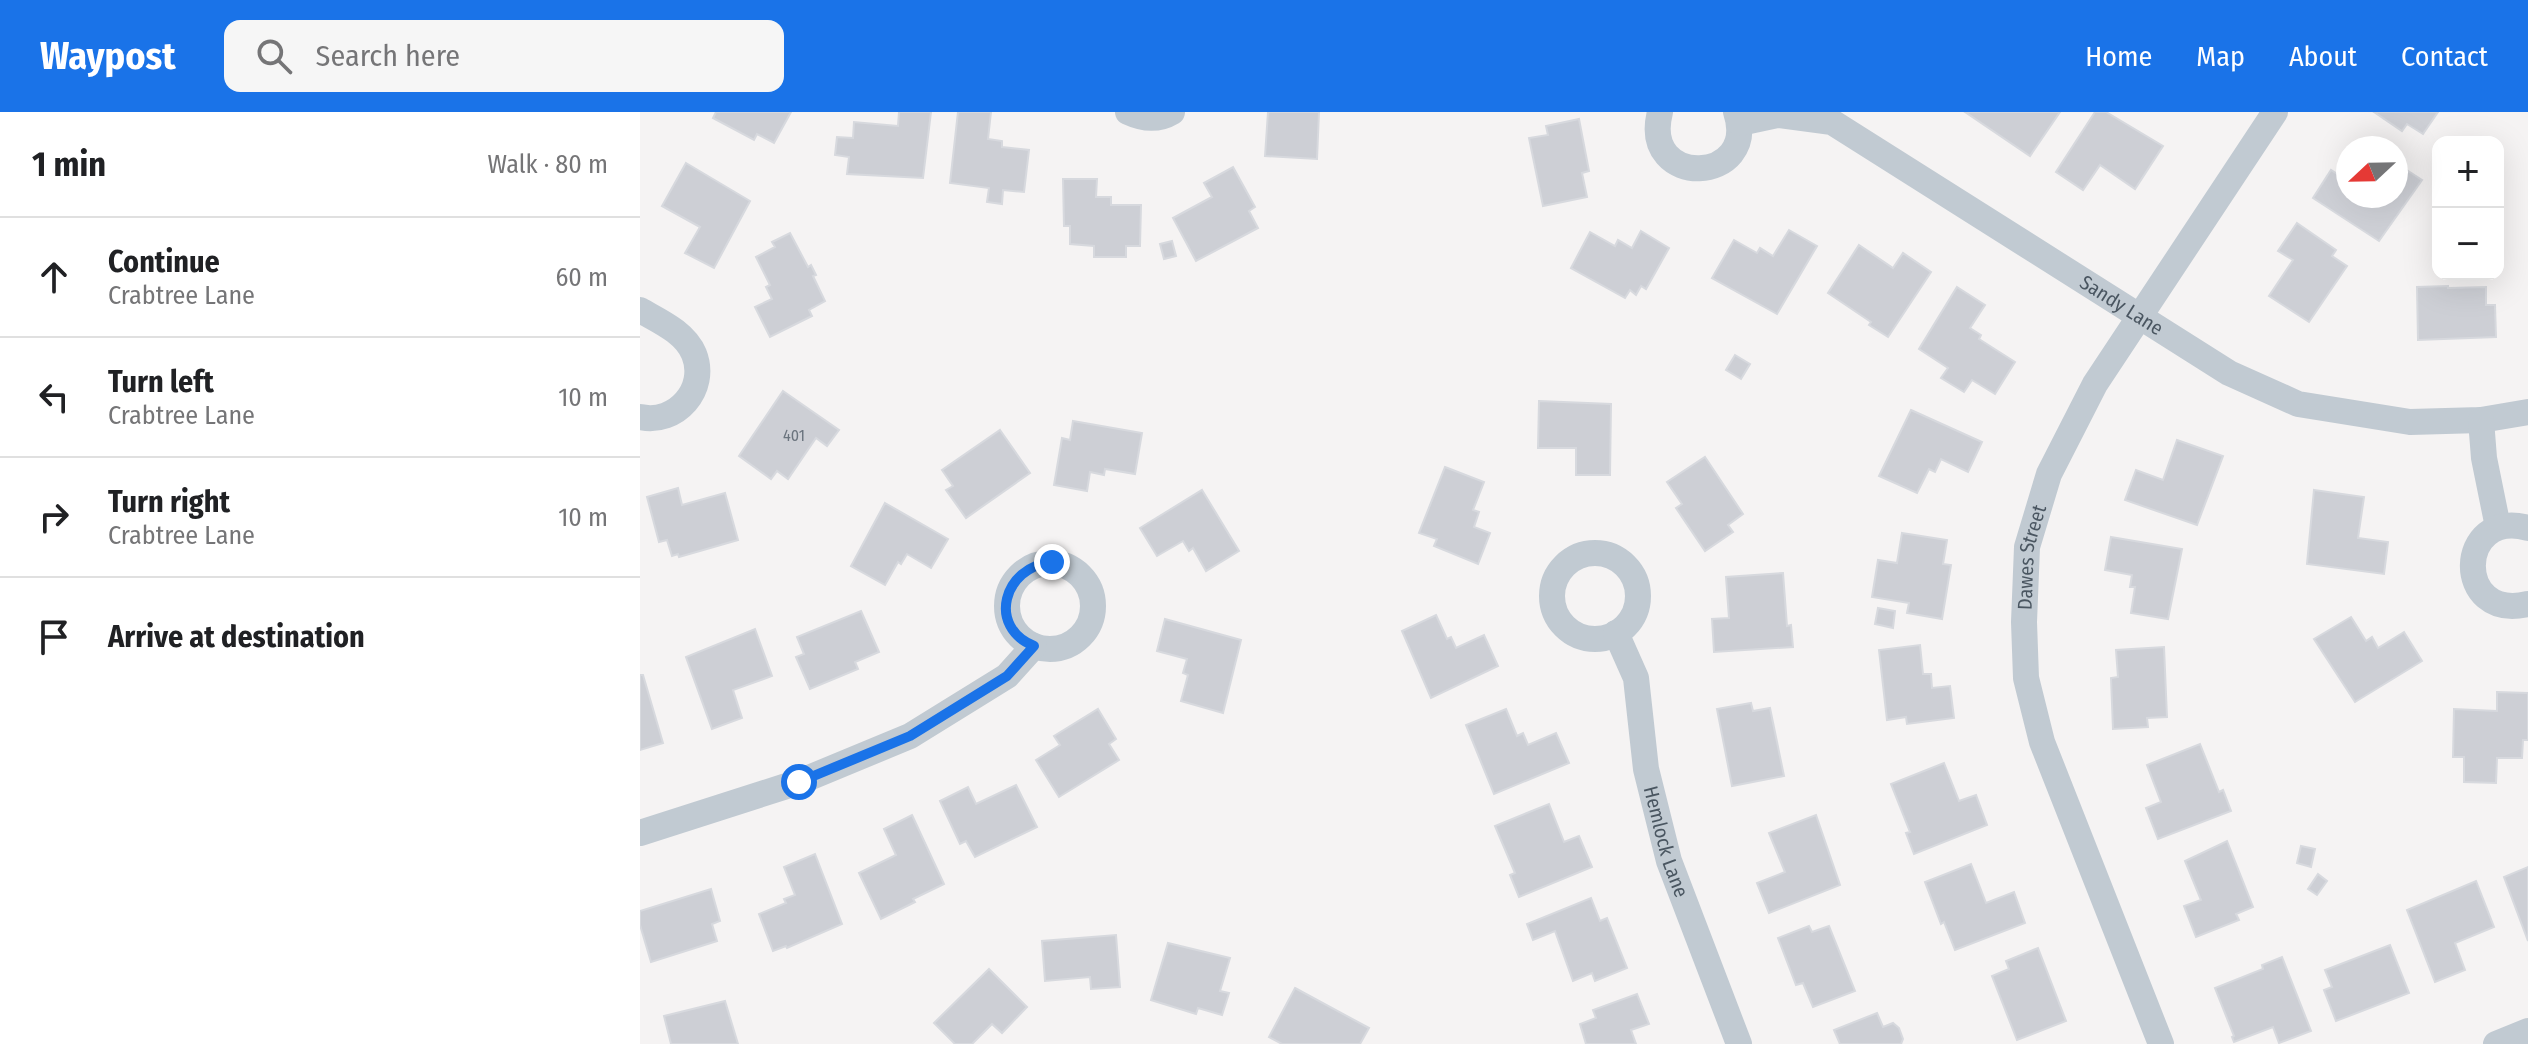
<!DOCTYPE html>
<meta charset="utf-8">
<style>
body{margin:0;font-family:"Fira Sans Condensed",sans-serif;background:#f6f6f6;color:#202124}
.controls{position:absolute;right:24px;top:24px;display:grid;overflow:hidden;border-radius:16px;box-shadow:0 8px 32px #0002}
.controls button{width:72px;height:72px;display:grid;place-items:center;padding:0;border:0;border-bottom:2px solid #e0e0e0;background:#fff;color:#202124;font:40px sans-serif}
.compass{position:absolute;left:1696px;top:24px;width:72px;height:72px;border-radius:50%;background:#fff;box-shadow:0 8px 32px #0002;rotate:248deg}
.stop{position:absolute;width:24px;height:24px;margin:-18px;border:6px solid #1a73e8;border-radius:50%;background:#fff}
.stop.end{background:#1a73e8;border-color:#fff;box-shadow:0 2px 8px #0008}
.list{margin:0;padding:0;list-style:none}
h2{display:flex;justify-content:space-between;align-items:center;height:104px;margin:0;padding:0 32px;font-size:34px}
h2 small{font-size:26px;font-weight:400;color:#757577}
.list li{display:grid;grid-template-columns:52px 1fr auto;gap:24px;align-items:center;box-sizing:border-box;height:120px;padding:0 32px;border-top:2px solid #e0e0e0}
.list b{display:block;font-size:30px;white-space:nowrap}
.list p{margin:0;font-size:26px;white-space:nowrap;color:#757577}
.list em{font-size:26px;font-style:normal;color:#757577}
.icon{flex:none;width:44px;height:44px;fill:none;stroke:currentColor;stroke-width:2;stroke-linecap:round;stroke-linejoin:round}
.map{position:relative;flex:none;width:1888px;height:932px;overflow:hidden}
header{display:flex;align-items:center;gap:48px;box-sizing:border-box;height:112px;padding:0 40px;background:#1a73e8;color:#fff}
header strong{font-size:38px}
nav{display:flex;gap:44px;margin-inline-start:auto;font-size:28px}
.search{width:560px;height:72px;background:#f6f6f6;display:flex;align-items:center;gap:20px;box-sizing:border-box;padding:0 28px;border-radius:16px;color:#757577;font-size:30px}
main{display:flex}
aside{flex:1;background:#fff}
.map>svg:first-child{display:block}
.building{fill:#cdcfd5;stroke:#d7d9de;stroke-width:2}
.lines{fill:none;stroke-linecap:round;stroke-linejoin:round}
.street{stroke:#c1cad2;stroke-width:26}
.route{stroke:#1a73e8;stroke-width:10}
.labels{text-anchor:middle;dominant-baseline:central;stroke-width:6;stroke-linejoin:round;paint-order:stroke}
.number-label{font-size:16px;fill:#6b747e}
.street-label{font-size:20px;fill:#4a5661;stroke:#fff}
</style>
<header>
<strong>Waypost</strong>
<div class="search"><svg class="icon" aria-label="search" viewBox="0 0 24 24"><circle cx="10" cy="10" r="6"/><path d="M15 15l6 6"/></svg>Search here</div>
<nav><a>Home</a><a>Map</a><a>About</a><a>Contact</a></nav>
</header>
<main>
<aside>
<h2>1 min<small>Walk · 80 m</small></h2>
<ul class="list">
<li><svg class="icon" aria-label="ahead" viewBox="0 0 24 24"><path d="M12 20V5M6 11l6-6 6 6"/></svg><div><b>Continue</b><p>Crabtree Lane</p></div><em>60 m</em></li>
<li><svg class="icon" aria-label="left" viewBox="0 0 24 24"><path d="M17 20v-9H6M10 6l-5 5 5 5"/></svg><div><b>Turn left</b><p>Crabtree Lane</p></div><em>10 m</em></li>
<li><svg class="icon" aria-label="right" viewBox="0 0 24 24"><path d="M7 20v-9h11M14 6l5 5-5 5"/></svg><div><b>Turn right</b><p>Crabtree Lane</p></div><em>10 m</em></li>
<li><svg class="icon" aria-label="arrive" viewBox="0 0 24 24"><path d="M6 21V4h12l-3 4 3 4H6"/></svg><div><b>Arrive at destination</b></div></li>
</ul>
</aside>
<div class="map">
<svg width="1888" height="932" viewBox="0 0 1888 932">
<rect width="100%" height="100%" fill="#f5f3f3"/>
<!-- building -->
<g class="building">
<polygon points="76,0 151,0 134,31 117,22 114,28 73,6"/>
<polygon points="259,0 291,0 283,66 207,62 209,45 195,43 197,25 213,26 214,10 258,14"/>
<polygon points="318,0 351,0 348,27 362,29 362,35 389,38 384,80 363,78 362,92 347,90 349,76 310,71"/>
<polygon points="628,0 679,0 677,47 625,44"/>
<polygon points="1325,0 1420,0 1390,44"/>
<polygon points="1455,0 1466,0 1523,34 1495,77 1460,53 1443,78 1416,60"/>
<polygon points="1734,0 1798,0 1783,22 1767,12 1762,19"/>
<polygon points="939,7 949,59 942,61 947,85 903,94 889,26 908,23 906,14"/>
<polygon points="46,51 110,89 74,156 45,141 60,115 22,94"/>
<polygon points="1756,51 1782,68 1739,129 1673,86 1691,58 1708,69 1708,84 1756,84"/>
<polygon points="593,55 615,95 609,99 618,116 556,149 533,106 572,85 564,71"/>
<polygon points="423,67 457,67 456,85 471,85 471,93 501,93 500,134 486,134 486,145 454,145 454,134 430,132 430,114 424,114"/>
<polygon points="1657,111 1696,138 1692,144 1707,154 1669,210 1629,184 1653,148 1638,139"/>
<polygon points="1149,118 1177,134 1137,202 1072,166 1094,128 1117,141 1120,136 1133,144"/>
<polygon points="1001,119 1029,136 1006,177 1001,174 996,183 990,178 985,186 931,156 950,120 975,134 978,128 992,136"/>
<polygon points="150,121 168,155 171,153 176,163 173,164 185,189 169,198 172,204 130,225 115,195 132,187 126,175 130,173 116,145 135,135 132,130"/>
<polygon points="532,129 536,144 524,147 520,132"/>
<polygon points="1219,133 1253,156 1263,141 1291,160 1248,225 1229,213 1231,210 1188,181"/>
<polygon points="1808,174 1808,176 1846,175 1846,193 1855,193 1856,225 1778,228 1777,175"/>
<polygon points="1317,175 1345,193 1330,216 1341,223 1339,227 1375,250 1355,282 1332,268 1324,280 1301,266 1308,256 1279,237"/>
<polygon points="1095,243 1110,252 1101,267 1086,258"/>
<polygon points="143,279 199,318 187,334 176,326 148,367 137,359 131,367 99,344"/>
<polygon points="899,289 971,292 970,363 936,363 936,336 898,336"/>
<polygon points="1271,298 1342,330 1328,360 1301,347 1295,360 1289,357 1277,381 1239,364"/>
<polygon points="433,309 502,321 495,362 465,357 464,363 450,360 447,379 414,373 422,326 430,328"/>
<polygon points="360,318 390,361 326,406 306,378 313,374 302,358"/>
<polygon points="1537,328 1583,344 1557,413 1485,388 1496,358 1523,368"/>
<polygon points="1065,345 1103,402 1088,413 1093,420 1065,439 1036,396 1042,392 1027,370"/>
<polygon points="805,355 844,370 833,398 839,400 834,415 850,421 838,452 794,434 797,427 779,421"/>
<polygon points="38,376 42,393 85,381 98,428 39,445 38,442 32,444 27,428 19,430 7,385"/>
<polygon points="562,378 599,439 566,459 553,436 549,439 543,429 517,444 500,416"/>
<polygon points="1674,378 1724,385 1718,426 1748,430 1744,462 1667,452"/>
<polygon points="245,391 308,427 291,456 267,442 261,452 258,450 245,473 211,454"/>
<polygon points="1262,421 1307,428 1303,452 1311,453 1302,507 1267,501 1269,491 1232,485 1238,448 1257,451"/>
<polygon points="1471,425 1542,437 1528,507 1491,501 1495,475 1490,475 1492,463 1465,458"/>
<polygon points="1143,461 1147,514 1151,513 1153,535 1074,540 1072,507 1089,506 1086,465"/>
<polygon points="1238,496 1255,499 1253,516 1235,512"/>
<polygon points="221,499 239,540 215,550 218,557 170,577 156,545 164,542 157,525"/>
<polygon points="796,503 807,527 811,525 816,536 844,523 858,554 791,586 762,519"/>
<polygon points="1711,505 1726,529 1732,525 1738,536 1764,520 1782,549 1715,590 1674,527"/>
<polygon points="525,507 601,528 583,601 541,589 548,563 543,561 547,547 517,539"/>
<polygon points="115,517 132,564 93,578 102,606 72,617 46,545"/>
<polygon points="1280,533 1283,562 1291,562 1292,576 1310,574 1314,606 1267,612 1266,605 1247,608 1239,538"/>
<polygon points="1524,535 1527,605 1507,606 1508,615 1473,617 1471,566 1478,565 1476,538"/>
<polygon points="0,563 3,563 23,631 0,638"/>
<polygon points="1857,580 1888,581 1888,628 1883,628 1882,646 1857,646 1856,671 1824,670 1824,645 1813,645 1814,597 1857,599"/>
<polygon points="1111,591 1113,599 1130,596 1144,664 1092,674 1077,597"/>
<polygon points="458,597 476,627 469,632 479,648 419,685 396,648 420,633 414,624"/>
<polygon points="866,597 877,624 883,621 888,633 916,621 929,651 854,682 826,613"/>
<polygon points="1560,632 1579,680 1583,678 1591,699 1518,727 1506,696 1521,690 1507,653"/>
<polygon points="1304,651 1319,689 1336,683 1347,713 1274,742 1266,721 1270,720 1251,672"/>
<polygon points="376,673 397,715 335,745 326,729 320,732 300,689 328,675 336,692"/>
<polygon points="909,692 924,730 939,724 952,755 879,785 870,763 875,761 855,714"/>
<polygon points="272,703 304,772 273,787 275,790 241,807 219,761 256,743 244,717"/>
<polygon points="1176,703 1200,773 1129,801 1117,771 1145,760 1129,721"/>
<polygon points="1587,729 1613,795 1596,802 1599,808 1556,825 1544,794 1561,788 1545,749"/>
<polygon points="1661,734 1675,737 1671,755 1657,751"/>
<polygon points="175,742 202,812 147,836 146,834 133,839 119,802 146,791 144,787 155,783 144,755"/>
<polygon points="1331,752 1346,791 1374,780 1385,811 1315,838 1304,810 1301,812 1285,770"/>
<polygon points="1888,755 1888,829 1864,765"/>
<polygon points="1678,762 1687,769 1677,783 1668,777"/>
<polygon points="1836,769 1854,815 1815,831 1825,858 1795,870 1767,798"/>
<polygon points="71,777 80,809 72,812 77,829 11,850 0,813 0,799"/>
<polygon points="951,786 960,809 967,806 987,856 955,869 952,861 933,869 915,819 893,828 887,812"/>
<polygon points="1169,814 1172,820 1189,814 1215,879 1173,895 1163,871 1156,873 1138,826"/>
<polygon points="476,823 480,875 451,877 450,865 405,869 402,829"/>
<polygon points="528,831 590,846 580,879 589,881 582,903 558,896 556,902 511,888"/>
<polygon points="1750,833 1769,881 1696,909 1684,878 1692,875 1685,858"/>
<polygon points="1398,836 1426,909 1377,928 1352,864 1369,857 1366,849"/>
<polygon points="1642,845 1671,919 1639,931 1633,915 1594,930 1592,925 1594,924 1575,876 1623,857 1622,853"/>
<polygon points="349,857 387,895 362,921 352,912 332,932 315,932 294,911"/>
<polygon points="655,876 729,916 720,932 642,932 629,925"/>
<polygon points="997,882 1009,912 991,918 996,932 946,932 940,912 956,906 953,898"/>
<polygon points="85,889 98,932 31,932 24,904"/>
<polygon points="1237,901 1243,915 1253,911 1259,916 1263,927 1261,932 1200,932 1194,918"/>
</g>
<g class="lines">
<!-- street -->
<g class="street">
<path d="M 488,0 C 503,7 517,9 532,0"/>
<path d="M 1020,0 C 1000,78 1120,72 1096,0"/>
<path id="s1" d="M 1100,11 L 1138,3 L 1192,10 L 1589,261 L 1658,292 L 1770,310 L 1841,308 L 1888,300"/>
<path d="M 0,198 C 19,209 45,220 54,242 C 68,277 36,313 0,305"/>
<polyline points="1841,308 1844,346 1858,415"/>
<path d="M 1888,416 C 1816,396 1813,510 1888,492"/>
<circle cx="955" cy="484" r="43"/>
<circle cx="410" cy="494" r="43"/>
<path id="s2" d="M 976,521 L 996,566 L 1006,657 L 1029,749 L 1099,932"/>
<polyline points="0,721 159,670 270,624 367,564 394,534"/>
<path id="s3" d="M 1521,932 L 1402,630 L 1386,566 L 1384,510 L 1387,435 L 1409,362 L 1455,272 L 1635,0"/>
<polyline points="1856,932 1888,919"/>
</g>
</g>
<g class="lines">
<!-- route -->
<path class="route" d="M 159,670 L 270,624 L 367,564 L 394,534 C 347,515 363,455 412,450"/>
</g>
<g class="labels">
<!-- number labels -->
<g class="number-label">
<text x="154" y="323">401</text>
</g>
<!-- street labels -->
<g class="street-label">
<text stroke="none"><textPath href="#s1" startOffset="436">Sandy Lane</textPath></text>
<text stroke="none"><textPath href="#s3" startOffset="512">Dawes Street</textPath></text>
<text stroke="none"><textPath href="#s2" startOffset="216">Hemlock Lane</textPath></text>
</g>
</g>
</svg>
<div class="controls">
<button>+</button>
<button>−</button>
</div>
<svg class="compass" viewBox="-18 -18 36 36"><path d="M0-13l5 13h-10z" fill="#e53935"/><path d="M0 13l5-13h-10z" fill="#757577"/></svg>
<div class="stop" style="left:159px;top:670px"></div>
<div class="stop end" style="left:412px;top:450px"></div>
</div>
</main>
